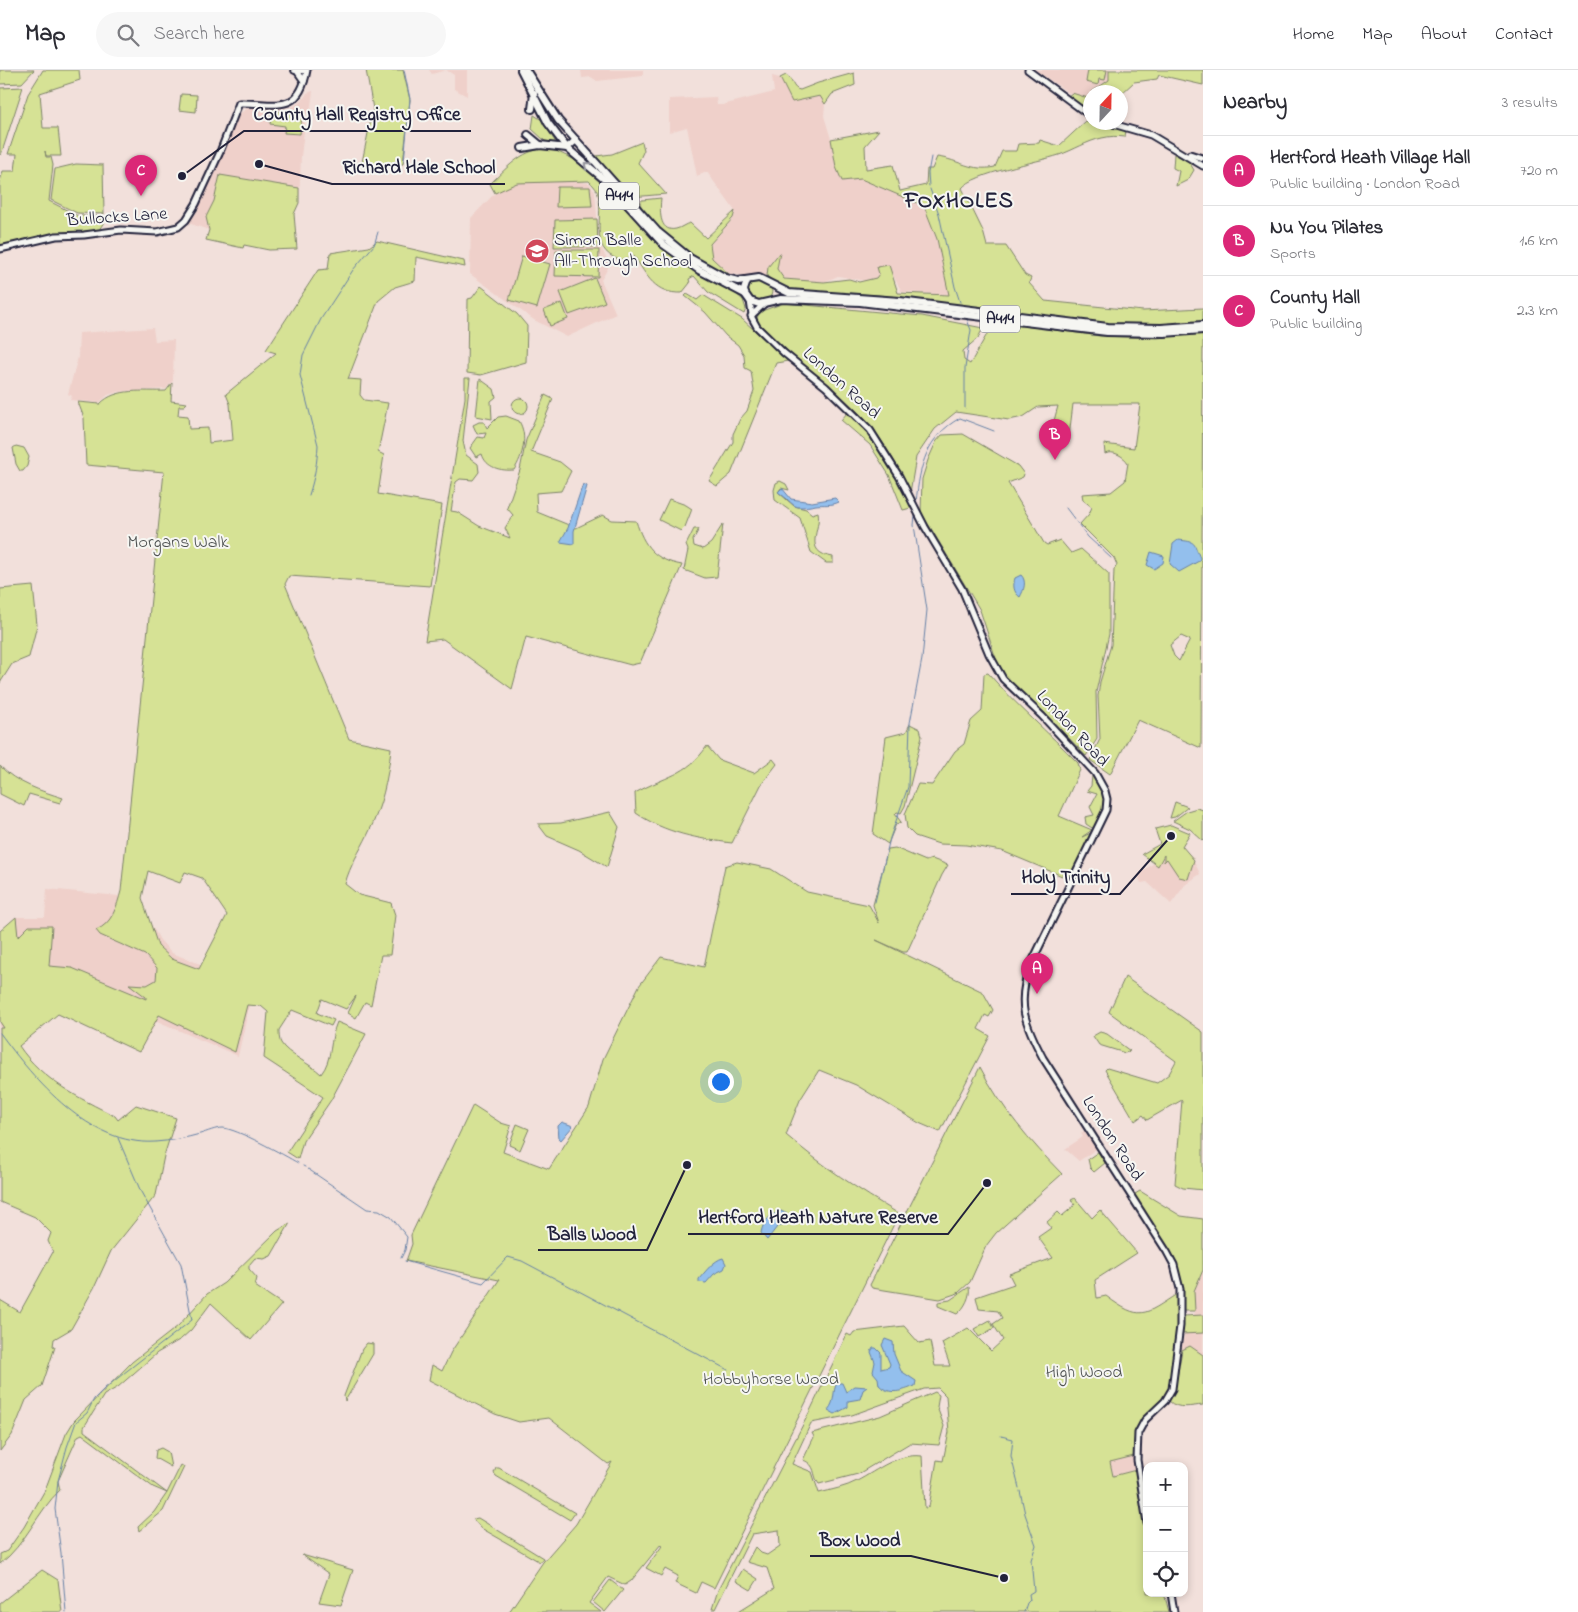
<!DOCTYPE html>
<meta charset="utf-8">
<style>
body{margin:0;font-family:"Indie Flower",sans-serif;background:#f7f7f7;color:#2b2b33}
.controls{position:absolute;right:15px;bottom:15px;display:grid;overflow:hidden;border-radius:10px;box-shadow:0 2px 8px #0003}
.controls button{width:45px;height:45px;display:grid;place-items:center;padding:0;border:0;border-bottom:1px solid #e1e1e2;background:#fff;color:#2b2b33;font:25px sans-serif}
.compass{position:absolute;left:1083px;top:15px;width:45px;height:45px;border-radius:50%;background:#fff;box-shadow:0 2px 8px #0003;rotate:22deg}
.you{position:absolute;left:720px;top:1011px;width:18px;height:18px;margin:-12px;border:4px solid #fff;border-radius:50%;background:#1a73e8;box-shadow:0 0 0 8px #1a73e833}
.badge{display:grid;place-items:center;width:32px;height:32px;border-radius:50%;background:#db2777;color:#fff;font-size:16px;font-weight:700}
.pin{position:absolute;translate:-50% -41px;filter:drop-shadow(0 1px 2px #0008)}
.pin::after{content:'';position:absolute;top:26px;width:18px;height:15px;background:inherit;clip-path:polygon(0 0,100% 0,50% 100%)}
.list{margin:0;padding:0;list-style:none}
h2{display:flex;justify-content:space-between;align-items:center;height:65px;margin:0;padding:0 20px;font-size:21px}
h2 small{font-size:16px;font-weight:400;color:#7c7c81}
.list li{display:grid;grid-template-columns:32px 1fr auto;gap:15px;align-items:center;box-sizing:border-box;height:70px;padding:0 20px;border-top:1px solid #e1e1e2}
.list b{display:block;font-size:19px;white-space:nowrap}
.list p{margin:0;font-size:16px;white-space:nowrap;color:#7c7c81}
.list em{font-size:16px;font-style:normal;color:#7c7c81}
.icon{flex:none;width:28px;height:28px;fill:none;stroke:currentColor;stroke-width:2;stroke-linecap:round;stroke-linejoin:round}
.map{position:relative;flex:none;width:1203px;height:1542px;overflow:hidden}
header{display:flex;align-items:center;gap:30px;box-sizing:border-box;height:70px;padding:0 25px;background:#fff;border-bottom:1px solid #e1e1e2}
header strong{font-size:24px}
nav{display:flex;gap:28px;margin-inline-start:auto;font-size:18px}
.search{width:350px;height:45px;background:#f7f7f7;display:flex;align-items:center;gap:12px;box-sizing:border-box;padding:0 18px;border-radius:28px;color:#7c7c81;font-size:19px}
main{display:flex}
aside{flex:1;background:#fff}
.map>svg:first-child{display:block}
.built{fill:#efd0ca}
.green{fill:#d6e295;stroke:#7c8268;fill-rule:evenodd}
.water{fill:#93bfed;stroke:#6680a6}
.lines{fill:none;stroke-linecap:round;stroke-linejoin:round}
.stream{stroke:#6680a6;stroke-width:1}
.secondary-casing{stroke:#22223b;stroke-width:9}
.highway-casing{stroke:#22223b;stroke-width:10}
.secondary{stroke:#f6f6f2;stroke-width:5}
.highway{stroke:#f6f6f2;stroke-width:6}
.oneway{stroke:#9797a0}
.labels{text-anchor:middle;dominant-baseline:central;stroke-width:4;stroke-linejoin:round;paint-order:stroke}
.shield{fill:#f6f6f2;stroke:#626272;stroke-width:1}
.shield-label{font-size:16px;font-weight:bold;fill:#22223b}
.street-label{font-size:18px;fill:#22223b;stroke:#f6f6f2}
.poi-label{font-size:18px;fill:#22223b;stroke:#f6f6f2;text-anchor:start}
.park-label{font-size:18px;fill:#4f5252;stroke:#f6f6f2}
.district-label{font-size:22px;font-weight:bold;letter-spacing:1px;fill:#22223b;stroke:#f6f6f2}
.leader{fill:none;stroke:#22223b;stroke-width:2}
.callout-dot{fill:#22223b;stroke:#f6f6f2;stroke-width:2}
.callout-label{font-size:19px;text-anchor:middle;font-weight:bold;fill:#22223b;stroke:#f6f6f2;stroke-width:4;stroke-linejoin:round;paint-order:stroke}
</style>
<header>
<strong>Map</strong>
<div class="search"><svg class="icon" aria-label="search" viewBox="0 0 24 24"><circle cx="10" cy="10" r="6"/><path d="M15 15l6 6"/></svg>Search here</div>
<nav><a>Home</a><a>Map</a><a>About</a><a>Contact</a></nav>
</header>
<main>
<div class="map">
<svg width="1203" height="1542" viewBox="0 0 1203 1542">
<rect width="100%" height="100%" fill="#f2e0db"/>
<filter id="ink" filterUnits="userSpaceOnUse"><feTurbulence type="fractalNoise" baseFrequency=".02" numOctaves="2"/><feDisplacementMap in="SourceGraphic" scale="10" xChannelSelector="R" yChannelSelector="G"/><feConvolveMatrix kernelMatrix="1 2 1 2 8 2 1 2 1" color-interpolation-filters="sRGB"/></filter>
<g filter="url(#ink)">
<!-- built -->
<g class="built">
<polygon points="429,0 467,0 467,26 454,19 454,5 446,0 432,4"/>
<polygon points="581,0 643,0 643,6 597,11 591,7 582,8"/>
<polygon points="1035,0 1115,0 1129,15 1121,24 1090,22 1090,37"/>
<polygon points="772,6 780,8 792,32 821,26 825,34 824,46 831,69 861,109 924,136 937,169 950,225 902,222 890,200 872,212 838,206 824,212 729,204 712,188 710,174 733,149 735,141 707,102 697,106 687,57 669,62 669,29 716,27 717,35 722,35 774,22"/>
<polygon points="313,21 310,43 306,43 301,87 299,133 294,144 297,179 269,180 244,175 243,178 206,170 209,160 188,153 197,142 239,44 248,38 289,39 302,31 307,23"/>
<polygon points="524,106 589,113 595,121 599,172 607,190 608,198 601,210 616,244 567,267 534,250 470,204 471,148 495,123"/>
<polygon points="153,258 155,271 174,270 173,311 166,319 118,322 108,325 99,333 70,330 72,326 68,324 78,287 79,263"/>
<polygon points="1168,778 1192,786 1200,804 1185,815 1171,834 1147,812 1141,813 1138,805 1154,793 1158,796"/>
<polygon points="47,819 119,826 117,838 151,854 160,870 172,883 254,915 238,986 157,951 139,982 58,944 19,976 5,959 0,958 0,861 16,847 45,847"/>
<polygon points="1084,1061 1096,1079 1079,1091 1065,1079 1083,1067 1081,1063"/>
<polygon points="1203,1200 1203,1335 1185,1337 1173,1335 1169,1331 1177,1308 1187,1247 1193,1245 1194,1242 1194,1221"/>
<polygon points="1134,1386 1136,1400 1113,1406 1110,1392"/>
</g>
<!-- green -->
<g class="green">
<polygon points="0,0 34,0 22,13 0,14"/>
<polygon points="43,0 79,0 80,10 40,23 43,58 58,58 61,86 46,86 45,81 46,87 51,87 53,95 49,131 78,146 97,146 104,152 99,160 52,164 0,176 0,112 3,101 15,101 17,84 8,84 28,24"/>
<polygon points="366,0 403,0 410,30 403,94 361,97 373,39"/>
<polygon points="1088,0 1107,0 1105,10 1099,9 1098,15 1086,12"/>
<polygon points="1109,0 1203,0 1203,15 1159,5 1157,9 1134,12 1121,24 1092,22 1109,10"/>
<path d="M 854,3 L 855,15 L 832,24 L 825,34 L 820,26 L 792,32 L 780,8 L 786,5 C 793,9 792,19 800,20 L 818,13 Z"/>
<polygon points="23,17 1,85 0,84 0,18"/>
<polygon points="1072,23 1088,28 1090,25 1090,41 1068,26"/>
<polygon points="181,24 197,25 196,42 179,40"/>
<polygon points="272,40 302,45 300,64 284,63 285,56 270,54"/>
<polygon points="534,45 542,50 556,73 545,71 532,59"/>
<path d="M 1086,51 L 1126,59 L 1125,67 C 1117,66 1110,66 1102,68 C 1087,71 1074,80 1059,85 C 1038,92 974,103 962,118 L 983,161 L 987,176 L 1006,176 L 1025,205 L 1031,208 L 1029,213 L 1045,231 L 1143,241 L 1203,238 L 1203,251 L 1153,255 L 1118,255 L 878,225 L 788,220 L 777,215 L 767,206 L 768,197 L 780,182 L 777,199 L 784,209 L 824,212 L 849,209 L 859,212 L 876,208 L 879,204 L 877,197 L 889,195 L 898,223 L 949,225 L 937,169 L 924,136 L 861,109 L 842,111 L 836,97 L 831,69 L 879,60 L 865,76 L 866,99 L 893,95 L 900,121 L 926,115 L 927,99 L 932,99 L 937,87 C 960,90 971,102 995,97 L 1002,81 L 1016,81 L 1018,74 L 1039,73 L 1040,70 L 1059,76 Z"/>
<polygon points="642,72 644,80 638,93 666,124 632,127 596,86 612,84"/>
<path d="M 544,79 L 556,81 L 573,89 L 606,117 L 652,169 L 694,201 L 735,223 L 743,230 L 746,239 L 744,244 L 708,222 L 694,206 L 689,209 L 690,213 L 682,223 C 655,224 647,206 634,186 L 620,190 C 586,179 606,145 597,121 C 596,118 592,114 589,111 L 517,113 L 495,123 L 490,114 C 506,99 521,80 544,79 Z"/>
<polygon points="1174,84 1189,92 1194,100 1188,110 1176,116 1179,101 1173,98"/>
<polygon points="76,94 103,95 104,144 77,143 51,130 55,99"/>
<polygon points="220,105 299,118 299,133 294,144 297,179 269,180 244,175 243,178 206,170 209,160 206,147 214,131"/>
<polygon points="557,117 590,117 592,136 556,137"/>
<path d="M 661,128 C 660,138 658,163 676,159 C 681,158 685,154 690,153 L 706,168 L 735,141 L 733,148 L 710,174 L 712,188 L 729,204 C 702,193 648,163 640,133 L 642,130 Z"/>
<polygon points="597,149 598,177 554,177 555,150"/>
<path d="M 377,171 L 464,191 L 465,197 L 416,187 L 415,211 L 395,217 L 378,231 L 348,309 L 361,310 L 360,325 L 364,330 L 388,333 L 378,382 L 384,385 L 378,424 L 442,435 L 430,516 L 289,506 L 285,514 L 349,669 L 391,678 C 388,709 382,736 368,764 C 360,781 350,795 345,814 L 359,825 L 391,833 L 395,845 L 390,885 L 381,885 L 371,935 L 365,932 L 356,948 L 348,943 L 356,926 L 346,939 L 322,929 L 317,943 L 334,950 L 331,956 L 292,940 L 279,960 C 279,964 279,970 281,973 C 287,984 311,994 321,1004 C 333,989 329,970 337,952 L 366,964 L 331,1030 L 303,1071 L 298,1089 L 287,1082 L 323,1027 L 264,988 L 268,942 L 261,936 L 247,935 L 235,982 L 159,945 L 139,982 L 58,944 L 19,976 C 42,1010 79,1028 115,1046 L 118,1050 L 136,1035 L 176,1048 L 164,1086 L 156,1125 L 111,1181 L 94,1218 L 71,1259 L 54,1269 L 53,1276 L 55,1277 L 42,1316 L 26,1330 L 12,1365 L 0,1381 L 0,1230 L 20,1242 L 53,1182 L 48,1171 L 51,1163 L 35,1147 L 0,1132 L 0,958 L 4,958 L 0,952 L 0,861 L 16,847 L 18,867 L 29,856 L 52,856 L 49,896 L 72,898 L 146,929 L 146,927 L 129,914 L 147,915 L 156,910 L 157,898 L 145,885 L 100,865 L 96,860 C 112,854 117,836 121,821 L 164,402 L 86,395 L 84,348 L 78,332 L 100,334 C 116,317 144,322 166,321 L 172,313 L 171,331 L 187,333 L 184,336 L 179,336 L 178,345 L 188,346 L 189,359 L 208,358 L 209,373 L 233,370 L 230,334 L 226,324 L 276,283 L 266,280 L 318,200 L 328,199 L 330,183 L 369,177 ZM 148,801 L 180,813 L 185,802 L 202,808 L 227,845 L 199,899 L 172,889 L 158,876 L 142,828 Z"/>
<polygon points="556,180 599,180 598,207 555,206"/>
<polygon points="522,186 550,194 537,238 509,230"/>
<polygon points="595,208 605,232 569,245 560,222"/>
<path d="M 757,210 C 767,213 778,218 768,230 L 755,231 L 746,224 L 746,216 Z"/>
<polygon points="481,216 517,244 527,256 526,292 481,305 467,303 468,229 472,228"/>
<polygon points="687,224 697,230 703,225 742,249 788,291 776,293 731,404 717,416 709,411 733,372 733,364 740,349 747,341 754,321 751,301 745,298 744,285 738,275 726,266 705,242 685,226"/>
<polygon points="562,233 568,249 550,256 544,240"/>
<path d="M 784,233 L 922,246 L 983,258 L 978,268 L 963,281 L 964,290 L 970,294 L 994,252 L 1100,266 L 1157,268 L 1203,263 L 1201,678 L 1138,650 L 1110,704 L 1090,690 L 1100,669 L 1098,626 L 1100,612 L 1111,575 L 1114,500 L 1117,495 L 1114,488 L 1080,454 L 1089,444 L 1092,437 L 1083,430 L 1082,424 L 1111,422 L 1125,411 L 1128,393 C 1124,386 1113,380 1105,384 L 1104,374 L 1134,378 L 1140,334 L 1073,334 L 1069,367 L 1052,358 L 1058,336 L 1038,337 L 1023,347 L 1009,350 L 956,342 L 935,359 L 916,387 L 910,423 C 896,392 879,361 854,338 C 822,308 787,283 756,252 L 759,242 ZM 1181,566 L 1190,570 L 1179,591 L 1174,586 L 1170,575 Z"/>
<path d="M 465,308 L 470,308 L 463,371 L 466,385 L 478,394 L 479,402 L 473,410 L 460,409 L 456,412 L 451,441 L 457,442 L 479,456 L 510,468 L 505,458 L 513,445 L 507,438 L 520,400 L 526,370 L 545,325 L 553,329 L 531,382 L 560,392 L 571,401 L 561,421 L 536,423 L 537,442 L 576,458 L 603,445 L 612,450 L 636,451 C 644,476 654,490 682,495 L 640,593 L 631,595 L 526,567 L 512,619 L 443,569 L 425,571 L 465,328 Z"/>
<polygon points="480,309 494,319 496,327 491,331 492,349 476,346"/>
<circle cx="520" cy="336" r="8"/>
<path d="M 848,342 C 876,366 898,404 911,438 L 903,440 L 889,405 L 870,375 L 841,350 Z"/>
<path d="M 506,346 L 519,351 C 528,366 523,386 514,400 C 501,401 486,398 482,384 L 476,387 L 470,378 L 478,367 L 484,368 L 486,363 L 477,364 L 473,355 L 479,352 L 484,352 L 487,358 L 498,347 Z"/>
<polygon points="963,364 1018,396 1024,404 1023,407 1008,413 1044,473 1047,475 1060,470 1071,483 1081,479 1109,504 1109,564 1096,622 1097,669 1086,686 1045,643 1008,611 997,592 980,540 921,442 922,409 928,390 936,372 942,365"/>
<polygon points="16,376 24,378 29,387 27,396 23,401 20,401 16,394 13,378"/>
<path d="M 780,411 L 786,414 L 789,420 L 781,418 L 778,422 L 794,436 L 806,439 L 812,444 L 818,442 C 822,459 801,482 833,487 L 833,493 L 826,493 L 811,482 L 800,448 L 775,430 L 774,420 L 776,413 Z"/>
<polygon points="669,429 686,435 692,439 685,457 681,461 659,450"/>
<polygon points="723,454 717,507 705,508 684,500 688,480 686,475 694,459 699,459 693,470 694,476 703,479 711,473"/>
<polygon points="33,516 37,555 29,587 12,594 0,613 0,519"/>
<path d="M 988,603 C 1016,635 1048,662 1078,693 L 1080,700 L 1059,746 L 1092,760 L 1082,767 L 1093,762 L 1070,809 L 1065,806 L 1065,799 L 1062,806 L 1002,781 L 966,775 L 939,774 L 915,766 L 907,758 L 905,744 L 918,714 L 932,715 L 955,681 L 964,674 L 971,651 L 982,641 L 984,604 Z"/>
<polygon points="910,654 920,659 922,666 905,736 901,743 897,742 895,744 901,752 896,754 888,774 873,764 886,667 906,662"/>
<path d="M 707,676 L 719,690 L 754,703 L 773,689 L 777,694 L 761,715 L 732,773 C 698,769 665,763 636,743 L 635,723 C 665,706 687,706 707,676 Z"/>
<path d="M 0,696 C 16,713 41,721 63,728 L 60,733 L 29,724 L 24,736 L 0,724 Z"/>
<path d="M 1092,706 L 1095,708 C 1103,721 1107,730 1100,745 C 1098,751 1098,755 1092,758 L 1086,754 L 1085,747 L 1094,745 L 1090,737 L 1097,724 L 1087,721 L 1091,716 Z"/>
<polygon points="1175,732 1188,737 1175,747 1170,748"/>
<polygon points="1197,738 1203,740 1203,771 1190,759 1173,751 1187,741"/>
<polygon points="610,742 619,757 607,797 579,780 547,766 538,754 561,753"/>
<polygon points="1171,755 1190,763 1182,776 1194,790 1188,809 1179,807 1167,789 1164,792 1164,785 1158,796 1142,784 1160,774 1155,759"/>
<path d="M 895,778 L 926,791 L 932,789 L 948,795 L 942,805 L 907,882 L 903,882 L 876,870 L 983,922 L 993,940 L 989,947 L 985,945 L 978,959 L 990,966 L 940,1062 L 919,1053 L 856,1015 L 819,1000 L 800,1030 L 786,1065 C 821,1095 859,1120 899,1144 L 714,1518 L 701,1512 L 696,1523 L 675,1513 L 678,1506 L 665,1499 L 661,1506 L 646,1498 L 662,1476 L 661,1474 L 631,1511 L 625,1515 L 608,1507 L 589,1533 L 601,1542 L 509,1542 L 543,1492 L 576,1454 L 612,1392 L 608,1394 L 549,1348 L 519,1352 L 495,1344 L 429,1310 L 432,1295 L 442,1301 L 451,1282 L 499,1210 L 406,1191 L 412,1174 L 411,1165 L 473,1035 L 501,1053 L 511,1056 L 503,1082 L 549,1099 L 589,1037 L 603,989 L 639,916 L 661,887 L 704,897 L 725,796 L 737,792 L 771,799 L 807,822 L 869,835 L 879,853 L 873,835 L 888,779 Z"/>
<polygon points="1125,907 1203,962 1203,1120 1183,1118 1175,1114 1182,1030 1147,1050 1143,1045 1135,1051 1105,1000 1107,998 1157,1013 1169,1004 1176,991 1109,942"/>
<polygon points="1100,962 1107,964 1130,981 1125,983 1099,975 1093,966"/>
<path d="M 980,997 C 1001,1038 1030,1071 1062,1104 L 996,1163 L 986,1176 L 970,1212 L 958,1223 L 940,1229 L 872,1218 L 870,1215 Z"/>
<polygon points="517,1054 529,1059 520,1080 509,1075"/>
<polygon points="1098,1082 1105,1093 1094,1102 1090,1098 1088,1089"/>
<path d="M 1140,1121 L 1181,1146 L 1203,1149 L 1203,1200 L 1194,1221 L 1195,1241 L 1183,1241 C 1185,1198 1156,1163 1134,1127 L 1135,1124 Z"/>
<path d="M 1075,1128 L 1092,1148 L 1100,1140 L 1137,1183 L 1095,1210 L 1097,1228 L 1106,1226 C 1141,1252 1144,1245 1177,1224 C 1181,1251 1179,1299 1166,1323 C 1152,1351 1131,1346 1134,1386 L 1110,1392 L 1113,1406 L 1136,1400 L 1147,1475 L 1147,1523 L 1164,1523 L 1169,1542 L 737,1542 L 774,1519 L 767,1498 L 747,1492 L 755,1477 L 761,1483 L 767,1485 L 780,1476 L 779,1460 L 752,1464 L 715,1539 L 712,1539 L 718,1520 L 811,1339 L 847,1264 L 851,1266 L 854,1262 L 904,1256 L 919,1273 L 930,1271 L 935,1296 L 950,1296 L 942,1273 L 968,1258 L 991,1281 L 1003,1270 L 993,1254 L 1002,1248 L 998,1241 L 979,1239 L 976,1227 L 1014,1214 L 1009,1204 L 1053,1188 L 1038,1167 L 1051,1158 L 1047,1152 L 1058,1142 L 1062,1146 L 1075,1135 L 1071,1130 ZM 938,1318 L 946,1326 L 949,1362 L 943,1391 L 937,1390 L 929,1437 L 925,1438 L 922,1386 C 897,1383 878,1400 857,1411 C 846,1417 831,1420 819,1423 L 812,1402 L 792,1394 L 811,1353 L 852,1345 L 924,1319 Z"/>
<path d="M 290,1153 L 271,1186 L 264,1189 L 255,1188 L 249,1195 L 249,1199 L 257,1208 L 255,1216 L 282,1234 L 251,1270 L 211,1233 L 191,1260 L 181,1269 L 157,1283 L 118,1317 L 104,1325 L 84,1357 L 84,1361 L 167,1423 L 181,1395 L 184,1397 L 163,1441 L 139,1461 L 138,1457 L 154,1442 L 167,1423 L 153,1417 L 82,1364 L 78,1366 L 58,1411 L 60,1420 C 37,1442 26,1474 0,1494 L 0,1484 L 7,1481 L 24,1457 L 45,1420 L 66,1364 L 74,1351 L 132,1292 L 178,1256 L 207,1224 L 224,1213 L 277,1161 Z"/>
<path d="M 969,1217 C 971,1225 965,1238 957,1244 L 938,1236 L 938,1232 L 950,1230 Z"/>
<polygon points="1203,1245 1203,1263 1182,1264 1184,1246"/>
<polygon points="990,1250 994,1258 979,1267 974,1259"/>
<polygon points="367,1273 373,1274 373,1284 345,1331 344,1326 362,1279"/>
<path d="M 1190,1276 L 1203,1285 L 1203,1335 C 1191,1336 1178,1340 1169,1331 L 1177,1308 L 1182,1280 Z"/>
<path d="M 935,1322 L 939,1325 L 937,1337 L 944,1356 L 939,1375 L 910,1373 L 858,1404 L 819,1414 C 812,1405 817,1395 803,1390 L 814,1367 L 812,1363 L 880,1346 Z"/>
<polygon points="161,1378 168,1382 171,1397 155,1388 156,1380"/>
<polygon points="496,1398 499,1398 575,1443 570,1450 496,1406 494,1403"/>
<polygon points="478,1448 543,1488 540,1492 481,1458 473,1449"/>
<polygon points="302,1485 353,1500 341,1535 319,1532 329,1504"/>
<polygon points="743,1499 758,1509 751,1520 736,1511"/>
<polygon points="42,1500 58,1510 62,1542 0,1542 0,1533"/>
<polygon points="610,1510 623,1520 605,1542 593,1532"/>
</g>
<!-- water -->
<g class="water">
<polygon points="583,414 587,416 574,461 574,474 560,472 568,458"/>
<path d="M 782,418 L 791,429 L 812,432 L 835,428 L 839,432 C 831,436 824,434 816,435 C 790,440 798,436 778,422 Z"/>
<path d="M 1178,470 C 1197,472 1193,472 1200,488 L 1199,491 L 1179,502 L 1170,494 L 1173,474 Z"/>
<polygon points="1151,482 1164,486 1163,493 1154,499 1147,495"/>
<path d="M 1021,505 C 1027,511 1024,520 1020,527 C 1013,522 1013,515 1015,508 Z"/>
<polygon points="562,1052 573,1056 561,1070 559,1068 558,1056"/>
<path d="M 781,1141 L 787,1144 L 788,1152 L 777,1157 L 767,1170 L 761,1163 C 763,1151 770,1145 781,1141 Z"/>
<path d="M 723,1188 L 726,1194 L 724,1199 L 714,1204 L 706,1213 L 699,1212 L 699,1209 C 705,1202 714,1190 723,1188 Z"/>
<path d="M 885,1269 L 893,1272 L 894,1284 L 901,1301 L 916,1311 L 915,1316 C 902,1321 890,1326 879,1315 L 878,1308 L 873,1302 L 875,1292 L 871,1282 L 873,1278 L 876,1278 L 881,1283 L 881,1299 L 889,1297 L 890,1294 L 882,1275 Z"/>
<path d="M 837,1313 L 842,1313 L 846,1322 L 855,1316 L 867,1317 L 863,1320 L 860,1329 L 848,1331 L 848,1337 L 835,1344 L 828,1340 C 836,1331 832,1321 837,1313 Z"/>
</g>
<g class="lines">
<!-- stream -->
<g class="stream">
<polyline points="404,0 410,29 404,91"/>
<polyline points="929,116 928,103 931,87"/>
<polyline points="930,119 939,144 955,217 960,232"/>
<polyline points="965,338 965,298 971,260 966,247"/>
<path d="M 309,425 C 315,406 317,393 318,375 L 300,305 L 303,285 L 321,249 L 353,200 L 374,175 L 378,162"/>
<path d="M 916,432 C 920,395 926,367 960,348 L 994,361"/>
<polyline points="1066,438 1088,467 1111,488"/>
<polyline points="875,832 890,768 908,717 910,653 922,589 927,540 914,455 915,446"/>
<path d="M 0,963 C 35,1011 90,1076 155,1072 C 170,1071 186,1068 200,1064 C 207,1062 216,1058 222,1058 C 236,1058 284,1085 298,1093"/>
<polyline points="303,1096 305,1097"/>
<polyline points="308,1099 367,1139 379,1140 391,1147 407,1167 405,1180 401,1188"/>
<polyline points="405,1191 483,1213 508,1187 522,1191 728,1300"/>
<polyline points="1001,1366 1013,1369 1011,1386 1019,1418"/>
<polyline points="1020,1421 1025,1444 1036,1475 1031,1490 1034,1521 1029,1524 1030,1530 1027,1533 1024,1542"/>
<polyline points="66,1542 61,1483 55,1439 58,1411 67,1377 76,1352 87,1343 94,1329 105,1318 192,1250 181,1194 141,1122 118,1068"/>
</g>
<defs>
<g id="secondary">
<polyline points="1028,0 1090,46"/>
<polyline points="297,1 304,11"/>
<polyline points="1106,52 1151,65 1203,96"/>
<polyline points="1190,84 1202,88"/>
<path d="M 0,179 L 56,166 L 84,165 L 121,160 L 157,162 L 178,157 L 186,150 L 196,134 L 220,82 L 239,33 C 275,32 299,46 307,0"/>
<polyline points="750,231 752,245"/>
<path d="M 764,234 L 751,246 L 757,257 L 784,283 L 826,317 L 870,360 L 899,406 L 925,457 L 962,519 L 989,584 L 1003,609 L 1042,646 L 1095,703 L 1105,721 L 1107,729 L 1106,740 L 1030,896 C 1016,934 1025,954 1043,988 L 1167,1182 L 1174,1195 L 1180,1219 L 1180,1256 L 1172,1319 L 1165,1331 L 1145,1350 L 1138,1363 L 1137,1390 L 1147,1453"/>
<polyline points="1171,1523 1174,1542"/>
</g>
<g id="highway">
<polyline points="295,0 306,0"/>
<polyline points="521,0 548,53 567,78 605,110 663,174 699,200 745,224"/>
<polyline points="526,0 558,50 657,161 690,188 726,208 738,211 759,208 789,223 900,231 1108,257 1161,258 1203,255"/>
<polyline points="532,39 534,23"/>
<polyline points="528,65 540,75"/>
<polyline points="522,78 540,75 567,78 576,70"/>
<polyline points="747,211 744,220 745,224 750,231 759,234 781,229 860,232 1107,262 1164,263 1203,260"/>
</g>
</defs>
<!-- secondary casing -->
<use href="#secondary" class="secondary-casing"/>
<!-- highway casing -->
<use href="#highway" class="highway-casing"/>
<!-- secondary -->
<use href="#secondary" class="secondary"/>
<!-- highway -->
<use href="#highway" class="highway"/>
</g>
<!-- one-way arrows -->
<defs><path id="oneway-chevron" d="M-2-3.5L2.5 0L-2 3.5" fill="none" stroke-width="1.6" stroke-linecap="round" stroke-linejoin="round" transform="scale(1.25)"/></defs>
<use class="oneway" href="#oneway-chevron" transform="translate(587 95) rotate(-141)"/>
</g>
<!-- icons -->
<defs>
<symbol id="school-disc" viewBox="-11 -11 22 22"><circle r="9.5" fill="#d1495b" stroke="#f6f6f2"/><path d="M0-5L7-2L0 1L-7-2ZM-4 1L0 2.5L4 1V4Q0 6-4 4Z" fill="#fff"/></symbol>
</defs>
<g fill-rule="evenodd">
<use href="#school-disc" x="523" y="167" width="28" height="28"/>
</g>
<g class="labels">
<!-- shield labels -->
<g class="shield">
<rect x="599" y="112.5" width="40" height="27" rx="4"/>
<rect x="980" y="235.5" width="40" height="27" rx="4"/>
</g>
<g class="shield-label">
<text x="619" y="126">A414</text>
<text x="1000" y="249">A414</text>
</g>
<!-- street labels -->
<g class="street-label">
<text transform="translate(117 148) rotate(-4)">Bullocks Lane</text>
<text transform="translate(841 314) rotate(42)">London Road</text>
<text transform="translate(1072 659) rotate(47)">London Road</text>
<text transform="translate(1112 1069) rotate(57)">London Road</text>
</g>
<!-- poi labels -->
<g class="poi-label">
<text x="554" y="171">Simon Balle<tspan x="554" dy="21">All-Through School</tspan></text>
</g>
<!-- park labels -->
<g class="park-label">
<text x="178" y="473">Morgans Walk</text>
<text x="1084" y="1303">High Wood</text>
<text x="771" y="1310">Hobbyhorse Wood</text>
</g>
<!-- district labels -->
<g class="district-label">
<text x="959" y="132">FOXHOLES</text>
</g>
</g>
<!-- callouts -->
<path class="leader" d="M182 106L244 61H471M259 94L332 114H505M1171 766L1120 824H1011M987 1113L948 1164H688M687 1095L647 1180H538M1004 1508L911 1486H810"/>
<g class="callout-dot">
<circle cx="182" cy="106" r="5"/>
<circle cx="259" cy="94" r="5"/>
<circle cx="1171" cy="766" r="5"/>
<circle cx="987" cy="1113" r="5"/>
<circle cx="687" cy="1095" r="5"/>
<circle cx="1004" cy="1508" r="5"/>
</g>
<g class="callout-label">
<text x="357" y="50">County Hall Registry Office</text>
<text x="419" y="103">Richard Hale School</text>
<text x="1066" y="813">Holy Trinity</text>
<text x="818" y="1153">Hertford Heath Nature Reserve</text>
<text x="592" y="1170">Balls Wood</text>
<text x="860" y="1476">Box Wood</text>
</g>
</svg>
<div class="controls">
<button>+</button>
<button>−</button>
<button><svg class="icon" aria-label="locate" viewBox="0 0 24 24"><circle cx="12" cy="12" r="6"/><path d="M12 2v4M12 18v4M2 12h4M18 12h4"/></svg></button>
</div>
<svg class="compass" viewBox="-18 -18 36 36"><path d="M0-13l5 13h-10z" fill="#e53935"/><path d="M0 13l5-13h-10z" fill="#7c7c81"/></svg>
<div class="you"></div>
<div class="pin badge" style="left:1037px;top:924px">A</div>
<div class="pin badge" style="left:1055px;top:390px">B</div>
<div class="pin badge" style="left:141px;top:126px">C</div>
</div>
<aside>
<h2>Nearby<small>3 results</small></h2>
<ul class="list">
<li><span class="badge">A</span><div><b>Hertford Heath Village Hall</b><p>Public building · London Road</p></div><em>720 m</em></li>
<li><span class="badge">B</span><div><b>Nu You Pilates</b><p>Sports</p></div><em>1.6 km</em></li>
<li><span class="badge">C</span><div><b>County Hall</b><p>Public building</p></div><em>2.3 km</em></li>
</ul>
</aside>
</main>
